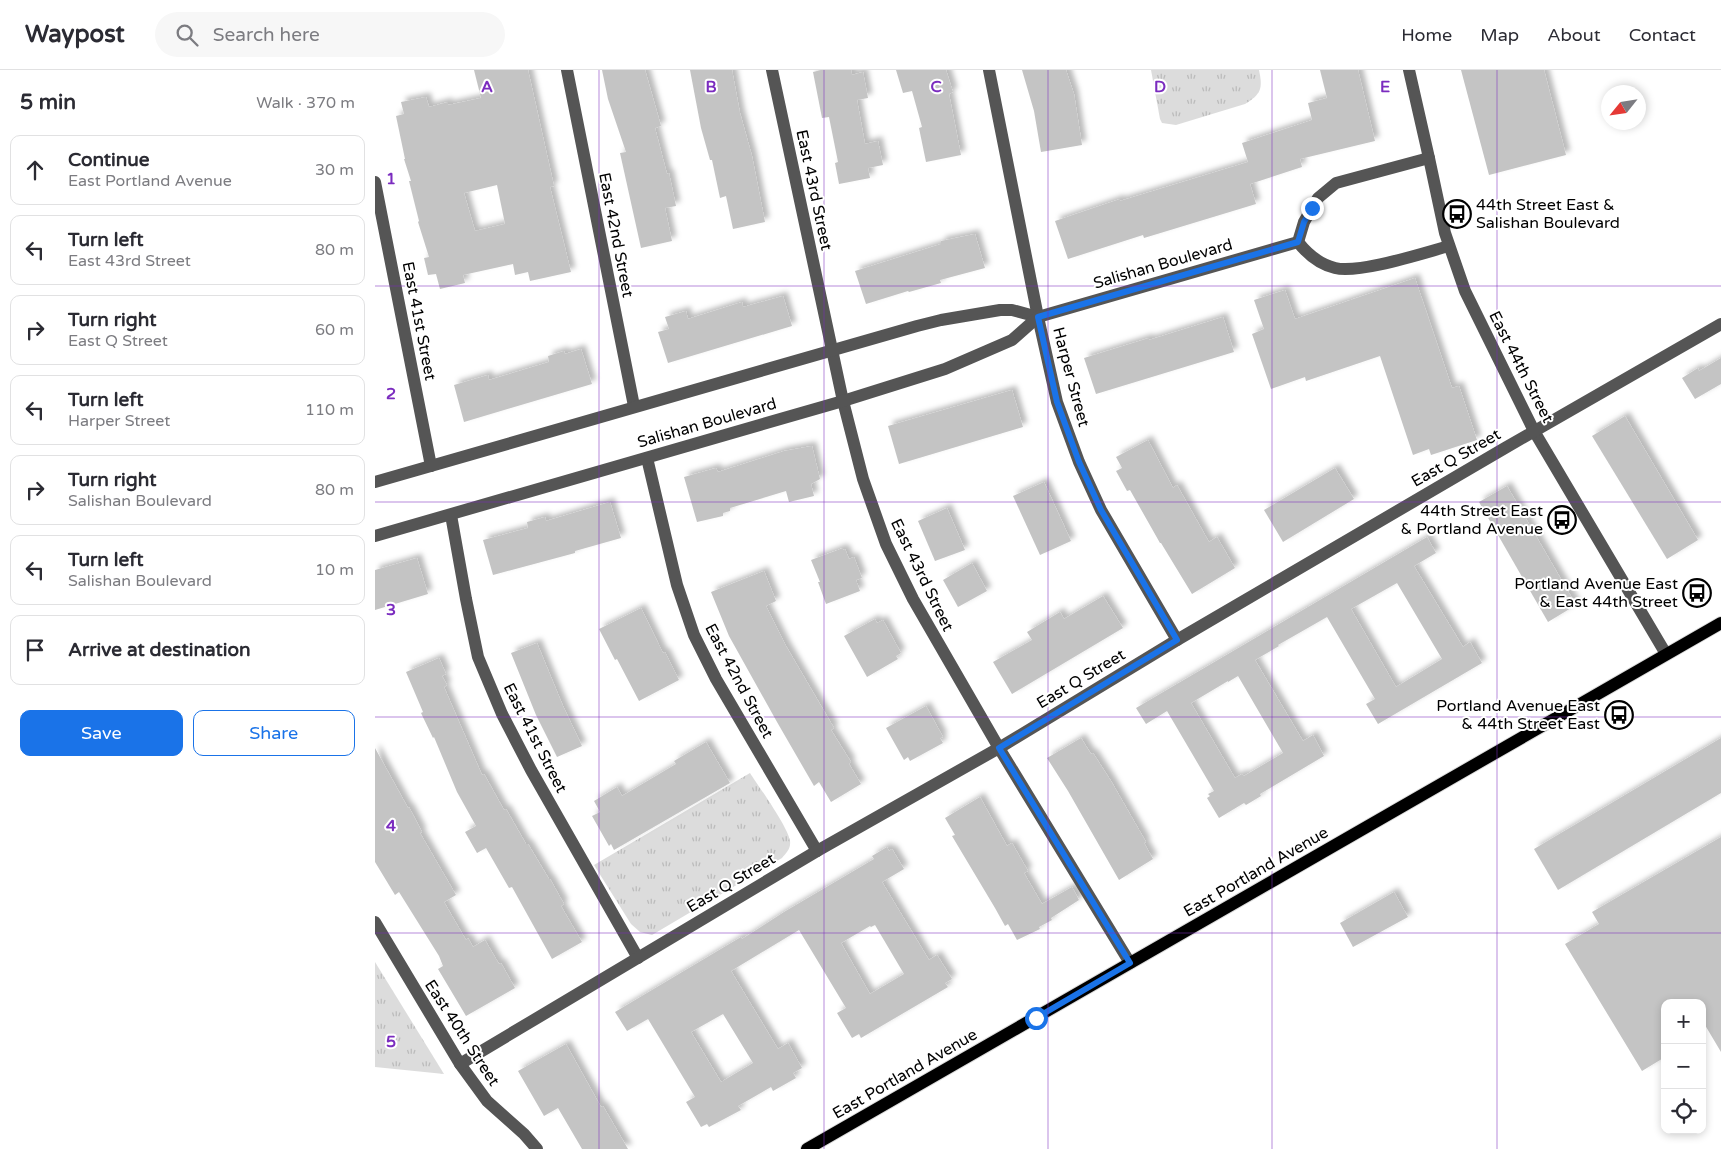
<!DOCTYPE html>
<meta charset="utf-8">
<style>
body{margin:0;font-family:"Varela Round",sans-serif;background:#f7f7f7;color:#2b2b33}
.controls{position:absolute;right:15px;bottom:15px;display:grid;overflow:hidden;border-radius:10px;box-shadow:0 2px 8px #0003}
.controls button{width:45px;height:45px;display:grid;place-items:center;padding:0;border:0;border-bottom:1px solid #e1e1e2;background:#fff;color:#2b2b33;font:25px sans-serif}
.compass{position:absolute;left:1226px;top:15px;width:45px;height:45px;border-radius:50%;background:#fff;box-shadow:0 2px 8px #0003;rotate:240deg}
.stop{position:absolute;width:15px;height:15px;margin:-11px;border:4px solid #1a73e8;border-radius:50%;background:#fff}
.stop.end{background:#1a73e8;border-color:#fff;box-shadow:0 1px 5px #0008}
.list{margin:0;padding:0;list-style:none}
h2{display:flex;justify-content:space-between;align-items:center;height:65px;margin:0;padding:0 20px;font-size:21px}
h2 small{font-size:16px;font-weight:400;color:#7c7c81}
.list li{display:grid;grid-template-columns:32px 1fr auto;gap:15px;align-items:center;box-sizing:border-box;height:70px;margin:0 10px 10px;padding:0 10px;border:1px solid #e1e1e2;border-radius:10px}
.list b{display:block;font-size:19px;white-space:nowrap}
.list p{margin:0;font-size:16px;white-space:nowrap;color:#7c7c81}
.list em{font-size:16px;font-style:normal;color:#7c7c81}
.actions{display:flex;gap:10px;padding:15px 20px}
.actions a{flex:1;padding:11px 0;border:1px solid #1a73e8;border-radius:10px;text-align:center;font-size:18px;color:#1a73e8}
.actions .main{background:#1a73e8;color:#fff}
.icon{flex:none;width:28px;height:28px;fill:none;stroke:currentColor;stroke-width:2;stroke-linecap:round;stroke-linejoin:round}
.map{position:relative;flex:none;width:1346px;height:1079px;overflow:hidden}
header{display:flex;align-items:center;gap:30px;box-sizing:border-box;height:70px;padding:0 25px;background:#fff;border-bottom:1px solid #e1e1e2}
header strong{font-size:24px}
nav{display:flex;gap:28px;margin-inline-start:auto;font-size:18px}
.search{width:350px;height:45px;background:#f7f7f7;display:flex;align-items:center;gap:12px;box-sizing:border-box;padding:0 18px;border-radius:28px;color:#7c7c81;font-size:19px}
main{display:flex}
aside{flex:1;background:#fff}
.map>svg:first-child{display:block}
.grass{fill:url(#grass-tufts)}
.building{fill:#c4c4c4;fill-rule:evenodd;filter:url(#shadow)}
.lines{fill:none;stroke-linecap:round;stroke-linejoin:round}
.major-casing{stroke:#dbdbdb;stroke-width:14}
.minor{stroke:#555;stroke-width:12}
.major{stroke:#000;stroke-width:12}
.route{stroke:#1a73e8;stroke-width:6}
.grid{fill:none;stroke:#7b2cbf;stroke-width:1;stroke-opacity:0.55}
.labels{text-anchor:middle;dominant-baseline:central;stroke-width:4;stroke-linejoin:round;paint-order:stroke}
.street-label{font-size:16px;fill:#000;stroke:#fff}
.poi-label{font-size:16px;fill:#000;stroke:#fff;text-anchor:end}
.grid-label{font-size:16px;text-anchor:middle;font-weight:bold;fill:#7b2cbf;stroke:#fff;stroke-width:4;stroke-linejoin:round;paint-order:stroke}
</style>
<header>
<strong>Waypost</strong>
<div class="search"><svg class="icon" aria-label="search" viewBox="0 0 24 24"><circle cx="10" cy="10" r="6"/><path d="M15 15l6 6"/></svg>Search here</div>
<nav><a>Home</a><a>Map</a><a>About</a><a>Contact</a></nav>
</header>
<main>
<aside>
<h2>5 min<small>Walk · 370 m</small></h2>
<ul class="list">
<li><svg class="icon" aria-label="ahead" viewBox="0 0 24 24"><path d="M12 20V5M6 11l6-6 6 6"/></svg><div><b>Continue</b><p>East Portland Avenue</p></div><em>30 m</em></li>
<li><svg class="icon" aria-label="left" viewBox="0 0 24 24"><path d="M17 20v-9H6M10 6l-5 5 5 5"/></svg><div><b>Turn left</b><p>East 43rd Street</p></div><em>80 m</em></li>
<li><svg class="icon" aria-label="right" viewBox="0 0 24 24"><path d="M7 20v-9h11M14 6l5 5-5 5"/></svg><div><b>Turn right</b><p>East Q Street</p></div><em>60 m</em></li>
<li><svg class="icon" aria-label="left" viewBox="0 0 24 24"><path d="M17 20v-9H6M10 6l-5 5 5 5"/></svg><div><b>Turn left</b><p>Harper Street</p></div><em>110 m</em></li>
<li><svg class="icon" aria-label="right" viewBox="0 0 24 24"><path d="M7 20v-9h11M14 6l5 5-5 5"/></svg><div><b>Turn right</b><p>Salishan Boulevard</p></div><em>80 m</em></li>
<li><svg class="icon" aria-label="left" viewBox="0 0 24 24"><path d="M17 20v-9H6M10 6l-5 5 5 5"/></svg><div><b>Turn left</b><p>Salishan Boulevard</p></div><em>10 m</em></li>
<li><svg class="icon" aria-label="arrive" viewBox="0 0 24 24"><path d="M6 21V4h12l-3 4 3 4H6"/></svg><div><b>Arrive at destination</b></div></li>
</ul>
<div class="actions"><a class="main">Save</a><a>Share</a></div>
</aside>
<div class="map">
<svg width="1346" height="1079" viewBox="0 0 1346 1079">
<defs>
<pattern id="grass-tufts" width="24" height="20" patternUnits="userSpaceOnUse" patternTransform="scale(1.25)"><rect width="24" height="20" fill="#dcdcdc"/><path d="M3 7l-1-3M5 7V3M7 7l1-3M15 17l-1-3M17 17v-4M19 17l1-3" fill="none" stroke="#bbb"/></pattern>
<filter id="shadow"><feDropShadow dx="4.5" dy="-4.5" stdDeviation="2.5" flood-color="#0004"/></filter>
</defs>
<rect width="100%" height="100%" fill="#fff"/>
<!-- grass -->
<g class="grass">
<path d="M 776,0 L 884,0 C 888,19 886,24 870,34 L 801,55 L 787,53 L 785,49 Z"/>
<path d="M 375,703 C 384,717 413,757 415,771 C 416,779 411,783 407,788 L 277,865 L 265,862 L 256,854 L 219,795 Z"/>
<polygon points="0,892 69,1004 0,997"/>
</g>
<!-- building -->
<g class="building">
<path d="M 99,0 L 153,0 L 179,116 L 175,117 L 196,202 L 155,211 L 153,202 L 140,205 L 138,194 L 88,205 L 90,213 L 65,219 L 61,204 L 53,205 L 49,188 L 54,187 L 43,152 L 44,151 L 34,111 L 36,111 L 29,89 L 30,89 L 21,46 L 29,44 L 26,32 L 51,27 L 54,37 L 73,32 L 73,35 L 106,28 ZM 122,115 L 130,154 L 100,161 L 89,123 Z"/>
<polygon points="227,0 270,0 286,56 280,58 292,104 294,103 301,136 290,138 297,171 266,178 245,83 251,82 233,29"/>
<polygon points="315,0 357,0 365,43 377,86 390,152 358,159 351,126 345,128 337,90 335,90 326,58"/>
<polygon points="446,0 476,0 477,5 488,2 493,28 482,30 490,74 503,71 508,95 493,98 495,108 464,114 460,93 463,92 454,47 447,48 438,2"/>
<polygon points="521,0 571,0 578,22 574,24 586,85 551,92 544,58 547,57 537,21 528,23"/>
<polygon points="647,0 691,0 699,24 707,75 666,82 659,41"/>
<polygon points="945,0 983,0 1000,71 925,89 927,97 875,114 881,134 769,168 768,165 693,189 680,151 745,129 745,131 873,92 867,73 937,50 933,33 952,28"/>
<polygon points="1086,0 1169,0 1191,85 1114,105"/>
<polygon points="600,164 610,198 565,210 566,213 534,222 533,221 491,234 480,201 566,174 566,171"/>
<polygon points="1040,208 1077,318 1084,316 1102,370 1056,385 1054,379 1038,385 1005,286 931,311 930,307 896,319 877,264 889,259 879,230 910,220 920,249"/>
<polygon points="408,226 417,256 293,293 283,262 294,259 290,247 311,241 313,249 367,232 368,237"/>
<polygon points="848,247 859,282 721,324 709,288 774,268 774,270"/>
<polygon points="206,279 217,314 89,352 79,315 113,305 114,310 174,292 173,286 189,281 190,284"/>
<polygon points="1346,288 1346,314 1320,329 1307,308 1323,298 1324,301"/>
<polygon points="637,320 648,357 524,394 513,356"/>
<polygon points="1250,346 1323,470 1292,489 1217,366"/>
<polygon points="773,370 798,418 802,415 834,472 842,467 860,498 817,524 786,473 785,473 755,420 752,421 741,401 747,398 741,387"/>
<polygon points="437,376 445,409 436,414 439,426 414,432 411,421 355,438 355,441 348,443 348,446 322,452 309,407 341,398 343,402 409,381"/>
<polygon points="960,398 979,429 908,472 889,440"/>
<polygon points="669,412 696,471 665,485 638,426"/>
<polygon points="1132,416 1201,535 1173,552 1104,432"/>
<polygon points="235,432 246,468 200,481 200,483 118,505 108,470 153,458 152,452 170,447 171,451"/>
<polygon points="572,438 590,480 560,491 543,451"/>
<path d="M 1052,467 L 1061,483 L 1039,496 L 1088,577 L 1095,572 L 1107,593 L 1003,654 L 991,634 L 1000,629 L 952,547 L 903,575 L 904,576 L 880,590 L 928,671 L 938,665 L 949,686 L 885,724 L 886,726 L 871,735 L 869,733 L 844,748 L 832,728 L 835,726 L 833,724 L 839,721 L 792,641 L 771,654 L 761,638 ZM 1022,513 L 1067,589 L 1021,617 L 976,539 ZM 863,606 L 908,683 L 869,706 L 867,704 L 860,708 L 816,633 L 853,611 L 853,612 Z"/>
<polygon points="468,478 468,480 470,479 474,489 479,487 487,508 481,510 485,521 451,534 443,512 445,512 436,490"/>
<polygon points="42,488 53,524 0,540 0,500"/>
<polygon points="597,493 612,521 583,537 568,510"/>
<polygon points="389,501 401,531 391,536 411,576 459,658 456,660 476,692 474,694 486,714 456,732 444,712 439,716 402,652 354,566 336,522"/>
<polygon points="728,526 748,558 637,624 618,592 657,570 652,562 685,542 689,549"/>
<polygon points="266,538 288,583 290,582 304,610 264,631 242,589 240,590 224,559"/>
<polygon points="500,549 502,553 508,550 526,583 521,586 523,589 492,607 469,566"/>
<polygon points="162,573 188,636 207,676 182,687 161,645 136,583"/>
<polygon points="64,588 71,604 67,606 72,615 69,617 107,705 109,704 129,740 131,739 151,774 153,774 174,809 175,809 189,834 186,836 207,872 177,889 137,817 134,818 111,778 102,783 90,762 101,756 82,722 59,667 58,668 46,643 48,642 31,602"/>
<polygon points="551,636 568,667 565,668 568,673 535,691 533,687 529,690 511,658"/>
<polygon points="706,668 716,684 718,683 736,711 771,772 769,773 778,789 744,810 693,721 672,688"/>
<polygon points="1346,668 1346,723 1183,820 1159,779"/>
<polygon points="331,672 355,713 239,780 236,774 234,776 217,746 225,742 219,731 242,717 247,726 301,694 299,691"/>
<polygon points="0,678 33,738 34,737 47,762 45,763 81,825 69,832 91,870 93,868 98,877 110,870 124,894 126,893 140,918 91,946 63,899 68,896 64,886 24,822 20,825 0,792"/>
<polygon points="605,727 632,776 637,773 653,801 649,803 667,834 697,817 704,830 676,848 677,850 664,857 665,859 642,870 633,854 630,856 620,838 577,766 580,765 570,748"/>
<polygon points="1346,767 1346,982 1327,950 1327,933 1290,933 1290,987 1267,1001 1190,874 1224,854 1217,842"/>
<path d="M 512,777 L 514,781 L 517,779 L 529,799 L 507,812 L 554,890 L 562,885 L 577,909 L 570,913 L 573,917 L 486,968 L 484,964 L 477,968 L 462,943 L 471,938 L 424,860 L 356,901 L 403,979 L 413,973 L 427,998 L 418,1003 L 421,1008 L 398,1021 L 396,1017 L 363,1036 L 366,1040 L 334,1057 L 332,1054 L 326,1057 L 311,1032 L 320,1027 L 273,949 L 252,961 L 240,942 L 366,867 L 367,869 L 409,842 L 499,789 L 497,786 ZM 500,855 L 529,904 L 495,924 L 466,873 L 495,856 L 496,857 ZM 348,944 L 378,993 L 346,1012 L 316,962 Z"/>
<polygon points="1019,822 1033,847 978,877 965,853"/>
<polygon points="191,974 226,1037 228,1036 253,1079 207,1079 183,1038 169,1046 143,1001"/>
</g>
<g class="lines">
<defs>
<polyline id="major" points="432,1079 1346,553"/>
</defs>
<!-- major casing -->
<use href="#major" class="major-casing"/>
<!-- minor -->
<g class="minor">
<polyline points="192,0 259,336"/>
<polyline points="397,0 468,331 488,409 511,474 538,529 624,678 755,893"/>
<polyline points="614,0 663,247 682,332 704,392 726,440 802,570"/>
<polyline points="1034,0 1054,88 1070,163 1090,221 1159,361 1291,584"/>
<polyline points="0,112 56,396"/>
<polyline points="923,172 929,152 937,138 943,128 961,113 1054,88"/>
<path d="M 923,172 C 933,185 944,194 960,198 C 984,204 1048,183 1074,176"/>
<polyline points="272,388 302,515 319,565 341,609 442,781"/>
<polyline points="0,412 542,256 566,250 625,240 637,240 663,247"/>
<polyline points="76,445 91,529 103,587 127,644 156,700 263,888"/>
<polyline points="0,466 468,331 570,299 637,270 663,247 923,172"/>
<polyline points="0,852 85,994 112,1031 149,1064 162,1079"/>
<polyline points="85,994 442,781 624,678 802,570 1130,378 1346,254"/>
</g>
<!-- major -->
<use href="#major" class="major"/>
</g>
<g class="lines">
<!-- route -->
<polyline class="route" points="661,948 755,893 624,678 802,570 726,440 704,392 682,332 663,247 923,172 929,152 937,138"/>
</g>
<!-- grid -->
<path class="grid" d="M 224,0 L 224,1079M 449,0 L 449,1079M 673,0 L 673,1079M 897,0 L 897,1079M 1122,0 L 1122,1079M 0,216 L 1346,216M 0,432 L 1346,432M 0,647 L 1346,647M 0,863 L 1346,863"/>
<!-- icons -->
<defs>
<symbol id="bus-ring" viewBox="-11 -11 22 22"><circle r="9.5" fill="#fff" stroke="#000" stroke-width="1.5"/><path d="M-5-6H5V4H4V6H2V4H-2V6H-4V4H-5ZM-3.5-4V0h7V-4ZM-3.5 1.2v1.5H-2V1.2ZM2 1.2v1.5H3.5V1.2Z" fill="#000"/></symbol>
</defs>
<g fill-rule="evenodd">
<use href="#bus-ring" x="1066" y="128" width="32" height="32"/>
<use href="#bus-ring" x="1171" y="434" width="32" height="32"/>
<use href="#bus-ring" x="1306" y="507" width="32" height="32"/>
<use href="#bus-ring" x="1228" y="629" width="32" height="32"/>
</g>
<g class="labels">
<!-- street labels -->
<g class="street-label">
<text transform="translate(439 120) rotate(78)">East 43rd Street</text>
<text transform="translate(241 165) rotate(79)">East 42nd Street</text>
<text transform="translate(788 194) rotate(-16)">Salishan Boulevard</text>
<text transform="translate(44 251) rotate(79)">East 41st Street</text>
<text transform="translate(1146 297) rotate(63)">East 44th Street</text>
<text transform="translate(696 307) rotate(75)">Harper Street</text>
<text transform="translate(332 353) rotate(-16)">Salishan Boulevard</text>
<text transform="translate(1081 388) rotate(-30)">East Q Street</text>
<text transform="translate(547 505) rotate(64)">East 43rd Street</text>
<text transform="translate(706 609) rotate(-31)">East Q Street</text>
<text transform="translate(364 611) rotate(62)">East 42nd Street</text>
<text transform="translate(160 668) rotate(63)">East 41st Street</text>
<text transform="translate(881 802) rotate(-30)">East Portland Avenue</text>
<text transform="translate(356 813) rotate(-31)">East Q Street</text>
<text transform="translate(87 963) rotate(57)">East 40th Street</text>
<text transform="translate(530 1004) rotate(-30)">East Portland Avenue</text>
</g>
<!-- poi labels -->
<g class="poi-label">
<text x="1101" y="135" text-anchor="start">44th Street East &amp;<tspan x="1101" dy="18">Salishan Boulevard</tspan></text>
<text x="1168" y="441">44th Street East<tspan x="1168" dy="18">&amp; Portland Avenue</tspan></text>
<text x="1303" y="514">Portland Avenue East<tspan x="1303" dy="18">&amp; East 44th Street</tspan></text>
<text x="1225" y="636">Portland Avenue East<tspan x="1225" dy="18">&amp; 44th Street East</tspan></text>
</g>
</g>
<g class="grid-label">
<text x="112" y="22">A</text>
<text x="336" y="22">B</text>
<text x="561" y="22">C</text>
<text x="785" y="22">D</text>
<text x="1010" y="22">E</text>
<text x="16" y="114">1</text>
<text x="16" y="329">2</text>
<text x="16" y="545">3</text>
<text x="16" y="761">4</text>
<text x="16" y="977">5</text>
</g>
</svg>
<div class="controls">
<button>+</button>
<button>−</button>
<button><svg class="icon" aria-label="locate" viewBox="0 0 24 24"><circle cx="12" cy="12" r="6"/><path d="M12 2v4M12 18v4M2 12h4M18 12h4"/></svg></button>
</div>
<svg class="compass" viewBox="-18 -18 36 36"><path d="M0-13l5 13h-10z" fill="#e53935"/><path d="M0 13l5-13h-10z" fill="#7c7c81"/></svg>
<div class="stop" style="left:661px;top:948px"></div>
<div class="stop end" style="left:937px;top:138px"></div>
</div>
</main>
